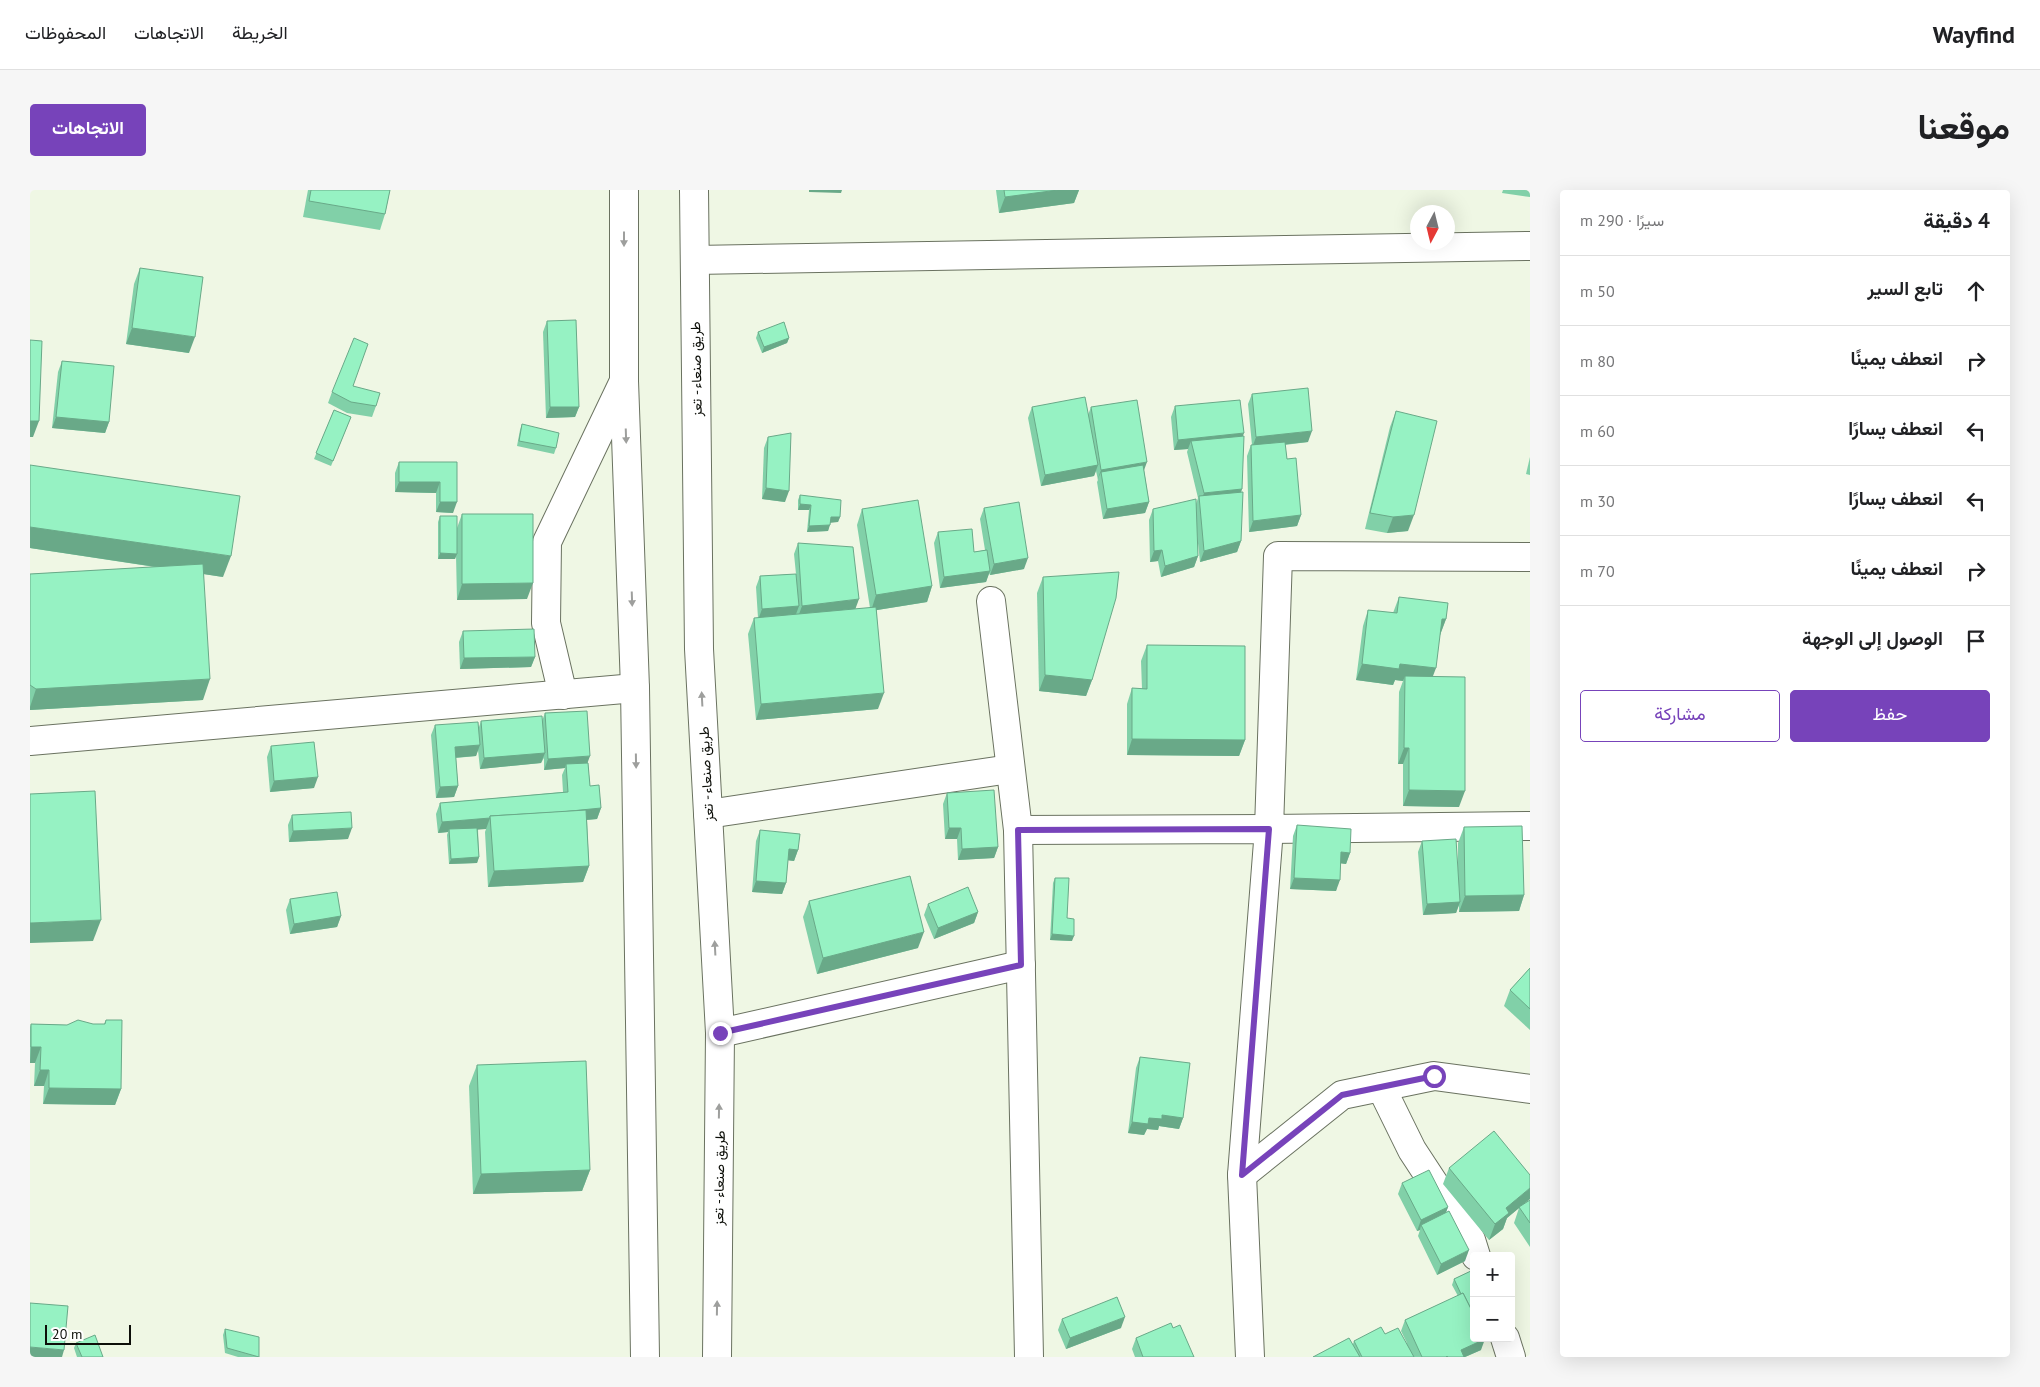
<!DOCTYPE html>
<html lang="ar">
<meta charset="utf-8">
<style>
body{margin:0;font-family:"PT Sans",Vazirmatn,sans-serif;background:#f6f6f6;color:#202124;direction:rtl}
.controls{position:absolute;right:15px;bottom:15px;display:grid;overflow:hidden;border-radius:5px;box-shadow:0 5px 20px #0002}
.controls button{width:45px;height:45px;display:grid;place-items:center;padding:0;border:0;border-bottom:1px solid #e0e0e0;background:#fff;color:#202124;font:25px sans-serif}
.compass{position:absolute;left:1380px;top:15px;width:45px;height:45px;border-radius:50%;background:#fff;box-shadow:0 5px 20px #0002;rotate:187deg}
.scale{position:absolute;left:15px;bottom:12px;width:86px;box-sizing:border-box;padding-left:5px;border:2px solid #0d0f09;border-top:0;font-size:14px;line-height:18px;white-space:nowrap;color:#0d0f09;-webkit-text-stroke:4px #fff;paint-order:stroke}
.stop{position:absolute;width:15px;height:15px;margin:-11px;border:4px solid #7743ba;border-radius:50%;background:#fff}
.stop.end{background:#7743ba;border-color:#fff;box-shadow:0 1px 5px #0008}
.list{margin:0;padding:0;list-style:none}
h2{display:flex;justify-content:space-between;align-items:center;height:65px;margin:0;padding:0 20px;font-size:21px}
h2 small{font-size:16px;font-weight:400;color:#757577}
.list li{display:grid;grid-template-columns:32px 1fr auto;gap:15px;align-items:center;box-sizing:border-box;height:70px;padding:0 20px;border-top:1px solid #e0e0e0}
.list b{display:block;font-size:19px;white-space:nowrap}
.list em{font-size:16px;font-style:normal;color:#757577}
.actions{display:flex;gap:10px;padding:15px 20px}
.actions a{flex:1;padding:11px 0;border:1px solid #7743ba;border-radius:5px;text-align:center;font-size:18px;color:#7743ba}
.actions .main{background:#7743ba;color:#fff}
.icon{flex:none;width:28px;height:28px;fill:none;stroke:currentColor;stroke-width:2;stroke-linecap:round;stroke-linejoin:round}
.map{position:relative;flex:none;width:1500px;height:1167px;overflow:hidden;direction:ltr;border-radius:5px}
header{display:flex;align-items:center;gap:30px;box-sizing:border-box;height:70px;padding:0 25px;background:#fff;border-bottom:1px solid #e0e0e0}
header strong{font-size:24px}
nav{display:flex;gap:28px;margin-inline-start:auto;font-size:18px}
.intro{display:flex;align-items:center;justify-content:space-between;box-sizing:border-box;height:120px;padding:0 30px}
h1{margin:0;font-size:35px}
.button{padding:12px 22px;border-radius:5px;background:#7743ba;color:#fff;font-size:18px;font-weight:700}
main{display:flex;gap:30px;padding:0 30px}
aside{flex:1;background:#fff;border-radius:5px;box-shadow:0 5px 20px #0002}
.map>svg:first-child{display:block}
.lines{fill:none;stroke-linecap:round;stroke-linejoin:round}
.minor-casing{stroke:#6a7260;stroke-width:30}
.highway-casing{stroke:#6a7260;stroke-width:30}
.minor{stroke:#fff;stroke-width:28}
.highway{stroke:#fff;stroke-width:28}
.wall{fill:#81d0a8}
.shaded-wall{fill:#69a988}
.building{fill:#96f2c3;stroke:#69a988}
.oneway{fill:#9e9f9d}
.route{stroke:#7743ba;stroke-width:6}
.labels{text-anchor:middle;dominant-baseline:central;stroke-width:4.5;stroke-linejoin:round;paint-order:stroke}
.street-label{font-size:14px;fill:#0d0f09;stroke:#fff}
</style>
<header>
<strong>Wayfind</strong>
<nav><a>الخريطة</a><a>الاتجاهات</a><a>المحفوظات</a></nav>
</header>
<div class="intro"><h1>موقعنا</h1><a class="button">الاتجاهات</a></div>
<main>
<aside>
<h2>4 دقيقة<small>سيرًا · 290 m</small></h2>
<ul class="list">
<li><svg class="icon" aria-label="ahead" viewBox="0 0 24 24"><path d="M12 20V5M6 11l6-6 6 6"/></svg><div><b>تابع السير</b></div><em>50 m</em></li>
<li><svg class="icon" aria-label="right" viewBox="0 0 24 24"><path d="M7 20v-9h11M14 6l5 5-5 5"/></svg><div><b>انعطف يمينًا</b></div><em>80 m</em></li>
<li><svg class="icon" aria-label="left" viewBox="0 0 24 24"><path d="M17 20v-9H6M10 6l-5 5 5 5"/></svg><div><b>انعطف يسارًا</b></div><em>60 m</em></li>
<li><svg class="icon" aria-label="left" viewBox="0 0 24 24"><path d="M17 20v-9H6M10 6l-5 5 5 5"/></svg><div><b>انعطف يسارًا</b></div><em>30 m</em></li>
<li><svg class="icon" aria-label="right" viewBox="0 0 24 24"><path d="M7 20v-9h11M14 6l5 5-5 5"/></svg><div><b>انعطف يمينًا</b></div><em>70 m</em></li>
<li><svg class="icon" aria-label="arrive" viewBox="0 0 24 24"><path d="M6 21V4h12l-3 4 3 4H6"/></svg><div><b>الوصول إلى الوجهة</b></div></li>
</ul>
<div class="actions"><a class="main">حفظ</a><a>مشاركة</a></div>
</aside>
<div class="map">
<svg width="1500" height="1167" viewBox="0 0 1500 1167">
<rect width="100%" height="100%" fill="#eff7e4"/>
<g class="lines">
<defs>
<g id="minor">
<polyline points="665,70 1500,56"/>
<polyline points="1500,367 1248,366 1239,639 1500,636"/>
<polyline points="961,411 988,640 999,1167"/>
<polyline points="533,505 516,433 517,352 594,191"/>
<polyline points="0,551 605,498"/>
<polyline points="678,624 980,579"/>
<polyline points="988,640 1239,639 1212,985 1220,1167"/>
<polyline points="690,843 991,775"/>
<polyline points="1351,897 1382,960 1441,1050 1446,1066"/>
<polyline points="1212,985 1312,905 1404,886 1500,899"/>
<polyline points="1475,1148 1481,1167"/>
</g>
<g id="highway">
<polyline points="594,0 594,191 605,498 615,1167"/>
<polyline points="664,0 669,459 690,843 687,1167"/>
</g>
</defs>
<!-- minor casing -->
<use href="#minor" class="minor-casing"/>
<!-- highway casing -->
<use href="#highway" class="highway-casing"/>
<!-- minor -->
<use href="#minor" class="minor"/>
<!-- highway -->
<use href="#highway" class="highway"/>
</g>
<!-- wall -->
<g class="wall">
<polygon points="278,0 360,0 355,24 350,40 273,27"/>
<polygon points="966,0 1049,0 1044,13 969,23"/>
<polygon points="1473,0 1500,0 1500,7 1472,3"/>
<polygon points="110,78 159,163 96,154 104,94"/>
<polygon points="517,131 549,217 545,227 516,228 513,142"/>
<polygon points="728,142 759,148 757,153 732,163 726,148"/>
<polygon points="32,171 79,232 75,243 22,238 28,182"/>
<polygon points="323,196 346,216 342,227 317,223 298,213 302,202"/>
<polygon points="1222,204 1278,252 1255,255 1257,269 1271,325 1267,336 1219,342 1217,266 1221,255 1222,255 1218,214"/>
<polygon points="1145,216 1212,247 1211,351 1207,362 1170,372 1167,344 1168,366 1164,377 1131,387 1128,371 1120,372 1119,330 1123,319 1166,314 1168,308 1157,262 1158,259 1144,260 1141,227"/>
<polygon points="1002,217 1058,225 1061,217 1114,280 1119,312 1115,323 1073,329 1067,292 1068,290 1066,281 1064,286 1011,296 998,228"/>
<polygon points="304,220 321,227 301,276 284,269"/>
<polygon points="1366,221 1378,341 1357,343 1335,339 1360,237"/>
<polygon points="492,234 526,258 524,264 487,256 490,240"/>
<polygon points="738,247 755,312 732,309 734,258"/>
<polygon points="1500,267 1500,285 1496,284"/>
<polygon points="369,272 427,272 423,323 406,322 406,303 365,302 365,283"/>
<polygon points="0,275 193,387 174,384 173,510 0,520 0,384 125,377 0,358"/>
<polygon points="770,305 810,327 808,332 800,332 798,341 777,342 779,320 768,320 768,310"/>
<polygon points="954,318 994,379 960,385 959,383 956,392 910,398 904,353 908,342 944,362 955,360 950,329"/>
<polygon points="832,319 902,396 897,412 847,420 848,519 726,530 718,444 724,428 728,428 726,397 730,386 766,384 764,364 768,353 825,419 840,418 827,335"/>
<polygon points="432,324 497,409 427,410 426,365 425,369 408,369 408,332 410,326 427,338"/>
<polygon points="1013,387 1062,490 1056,506 1009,501 1007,403"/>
<polygon points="1369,407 1416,429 1410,445 1402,487 1429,617 1373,616 1373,574 1368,574 1369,502 1373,491 1365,490 1363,495 1326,490 1333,436 1338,420 1363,423"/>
<polygon points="433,441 505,467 501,477 430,479 429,452"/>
<polygon points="1117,455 1215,550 1209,566 1097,565 1097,514 1102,498 1112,499 1111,471"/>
<polygon points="515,523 558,573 560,596 571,618 567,629 557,630 559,676 553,692 458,697 455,642 456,639 448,639 449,667 447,673 419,674 417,645 418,642 408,643 406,624 410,613 533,602 532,585 535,578 514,580 514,568 511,573 450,579 448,560 446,566 426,568 428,596 424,607 406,608 401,545 405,535 449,537 451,531 512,531"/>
<polygon points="241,556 284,598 240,602 237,567"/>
<polygon points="917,603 968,657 964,668 928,670 927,649 915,649 913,614"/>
<polygon points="262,625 318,649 259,652 258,635"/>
<polygon points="1267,635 1320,663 1316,674 1311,673 1306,701 1260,699 1263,646"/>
<polygon points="1434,637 1494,705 1489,721 1429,722 1429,715 1426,723 1393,725 1388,662 1392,651 1428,684 1428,653"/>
<polygon points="730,640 768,660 764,671 758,670 756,693 752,704 722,702 726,651"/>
<polygon points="1025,688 1037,728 1042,751 1020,750 1023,693"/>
<polygon points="260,709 311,726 307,737 260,744 256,720"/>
<polygon points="779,711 888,758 787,784 773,727"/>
<polygon points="898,714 948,722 944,733 904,749 894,725"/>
<polygon points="1500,778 1500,840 1474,816 1480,800"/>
<polygon points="76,830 91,899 85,915 13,914 14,896 4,896 5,873 0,873 0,837 1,834 37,835 74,834"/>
<polygon points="1110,867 1153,928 1149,939 1129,936 1128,940 1117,939 1114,945 1098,943 1106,878"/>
<polygon points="447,875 560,980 552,1001 443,1004 439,896"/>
<polygon points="1419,978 1495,1014 1500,1010 1500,1057 1484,1033 1489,1018 1477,1028 1473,1039 1459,1050 1413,994"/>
<polygon points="1372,993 1418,1017 1416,1022 1435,1071 1407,1085 1388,1046 1390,1040 1387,1041 1368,1004"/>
<polygon points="1443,1080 1444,1148 1451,1160 1435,1167 1283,1167 1323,1154 1324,1151 1355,1144 1377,1153 1371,1141 1375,1130 1428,1106 1422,1095 1424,1089"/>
<polygon points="1032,1129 1091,1138 1036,1159 1028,1140"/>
<polygon points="1143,1138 1164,1167 1105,1167 1102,1159 1106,1148"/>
<polygon points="195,1139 229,1167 208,1167 195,1163 193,1145"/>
<polygon points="46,1153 73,1167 47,1167 44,1158"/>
</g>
<!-- shaded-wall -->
<g class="shaded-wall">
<polygon points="779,0 812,0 811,3 779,2"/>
<polygon points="1028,0 1049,0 1044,13 969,23 975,7"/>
<polygon points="102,138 165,147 159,163 96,154"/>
<polygon points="759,148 757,153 732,163 734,157"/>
<polygon points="520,217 549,217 545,227 516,228"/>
<polygon points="26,227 79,232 75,243 22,238"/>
<polygon points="0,231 9,231 3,247 0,247"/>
<polygon points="1282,241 1278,252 1222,258 1226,247"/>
<polygon points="1214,243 1210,254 1161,251 1158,259 1144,260 1148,250"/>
<polygon points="1117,272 1113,283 1071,282 1067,291 1071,280"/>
<polygon points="1068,275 1064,286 1011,296 1015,285"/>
<polygon points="369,292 410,292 406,303 365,302"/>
<polygon points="736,298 759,301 755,312 732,309"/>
<polygon points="1212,299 1208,310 1170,314 1174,303"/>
<polygon points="410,312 427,312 423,323 406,322"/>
<polygon points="1119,312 1115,323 1073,329 1077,319"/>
<polygon points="770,314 781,315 779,320 768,320"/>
<polygon points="1271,325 1267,336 1219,342 1223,331"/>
<polygon points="1384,325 1378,341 1357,343 1363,327"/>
<polygon points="801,327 810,327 808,332 799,333"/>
<polygon points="800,335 798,341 777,342 779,336"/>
<polygon points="0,337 201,366 193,387 0,358"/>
<polygon points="1211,351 1207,362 1170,372 1174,361"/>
<polygon points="1132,360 1128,371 1120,372 1124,361"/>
<polygon points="410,363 427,364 425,369 408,369"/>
<polygon points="1168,366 1164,377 1131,387 1135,376"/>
<polygon points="998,368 994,379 960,385 964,374"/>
<polygon points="960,381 956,392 910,398 914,387"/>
<polygon points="503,393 497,409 427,410 432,394"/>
<polygon points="902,396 897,412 841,421 846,405"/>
<polygon points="829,409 825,420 768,427 772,416"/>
<polygon points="769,416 765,427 728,430 732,419"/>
<polygon points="1412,429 1416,429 1410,445 1406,445"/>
<polygon points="505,467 501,477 430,479 434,468"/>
<polygon points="1332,474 1370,474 1406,478 1400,494 1375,486 1373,491 1365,490 1363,495 1326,490"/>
<polygon points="1015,485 1062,490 1056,506 1009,501"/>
<polygon points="180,489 173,510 0,520 0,517 6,499"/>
<polygon points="854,503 848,519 726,530 731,514"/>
<polygon points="1102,549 1215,550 1209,566 1097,565"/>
<polygon points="450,555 446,566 421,568 425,557"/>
<polygon points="1374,558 1379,558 1373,574 1368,574"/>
<polygon points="515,563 511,573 450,579 454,568"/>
<polygon points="560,566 556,577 536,574 535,578 514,580 518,569"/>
<polygon points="288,587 284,598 240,602 244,591"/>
<polygon points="428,596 424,607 406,608 410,597"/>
<polygon points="1379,600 1435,601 1429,617 1373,616"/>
<polygon points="571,618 567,629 461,638 460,628"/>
<polygon points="460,628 456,639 419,642 419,639 418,642 408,643 412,632"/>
<polygon points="322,638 318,649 259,652 263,641"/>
<polygon points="919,638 931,638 927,649 915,649"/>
<polygon points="968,657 964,668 928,670 932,659"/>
<polygon points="759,659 768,660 764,671 755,670"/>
<polygon points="1311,662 1320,663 1316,674 1307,673"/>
<polygon points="449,667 447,673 419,674 421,669"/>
<polygon points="559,676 553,692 458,697 464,681"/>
<polygon points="1264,688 1310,690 1306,701 1260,699"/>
<polygon points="726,691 756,693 752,704 722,702"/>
<polygon points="1494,705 1489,721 1429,722 1435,706"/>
<polygon points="1430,712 1426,723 1393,725 1397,714"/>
<polygon points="948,722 944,733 904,749 908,738"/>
<polygon points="311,726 307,737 260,744 264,734"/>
<polygon points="71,730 63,751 0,753 0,733"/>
<polygon points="894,742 888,758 787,784 793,768"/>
<polygon points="1022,744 1044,746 1042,751 1020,750"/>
<polygon points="1,857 11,857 5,873 0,873"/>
<polygon points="10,880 19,880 14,896 4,896"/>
<polygon points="19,898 91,899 85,915 13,914"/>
<polygon points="1132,925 1153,928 1149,939 1129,936 1128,940 1117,939 1114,945 1098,943 1102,932"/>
<polygon points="560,980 552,1001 443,1004 451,984"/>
<polygon points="1500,998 1500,1009 1477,1028 1473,1039 1459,1050 1465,1034 1476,1018"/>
<polygon points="1418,1017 1414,1028 1391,1035 1390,1040 1387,1041 1391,1030"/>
<polygon points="1439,1060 1435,1071 1407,1085 1411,1074"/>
<polygon points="1095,1127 1091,1138 1036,1159 1040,1148"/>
<polygon points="1455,1149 1451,1160 1435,1167 1428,1167 1431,1160"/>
<polygon points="0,1157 34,1160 32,1167 0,1167"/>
</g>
<!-- building -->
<g class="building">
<polygon points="281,0 360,0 355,24 279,11"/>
<polygon points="974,0 1028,0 975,7"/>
<polygon points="110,78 173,87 165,147 102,138"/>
<polygon points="546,130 549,217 520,217 517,131"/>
<polygon points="754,132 759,148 734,157 728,142"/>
<polygon points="324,148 338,154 323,196 350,203 346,216 321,212 302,202"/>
<polygon points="0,150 12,151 9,231 0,231"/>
<polygon points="32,171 84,176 79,232 26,227"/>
<polygon points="1278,198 1282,241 1226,247 1222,204"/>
<polygon points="1055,207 1068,275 1015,285 1002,217"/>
<polygon points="1107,210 1117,272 1071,280 1061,217"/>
<polygon points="1210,210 1214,243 1148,250 1145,216"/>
<polygon points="304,220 321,227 303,271 286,263"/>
<polygon points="1366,221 1407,231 1384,325 1363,327 1340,323"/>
<polygon points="492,234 529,243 526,258 489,251"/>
<polygon points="761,243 759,301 736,298 738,247"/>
<polygon points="1214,246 1212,299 1174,303 1161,251"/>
<polygon points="1255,252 1257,269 1266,268 1271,325 1223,331 1221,255"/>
<polygon points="369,272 427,272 427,312 410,312 410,292 369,292"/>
<polygon points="0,275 210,306 201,366 0,337"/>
<polygon points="1113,275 1119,312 1077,319 1071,282"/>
<polygon points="1213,302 1211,351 1174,361 1169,306"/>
<polygon points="770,305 811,310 810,327 801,327 800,335 779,336 781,315 770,314"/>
<polygon points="1166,309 1168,366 1135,376 1132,360 1124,361 1123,319"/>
<polygon points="888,310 902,396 846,405 832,319"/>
<polygon points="989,312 998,368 964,374 954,318"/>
<polygon points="432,324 503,324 503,393 432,394"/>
<polygon points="410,326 427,326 427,364 410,363"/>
<polygon points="942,339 944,362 957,360 960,381 914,387 908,342"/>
<polygon points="768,353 823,357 829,409 772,416"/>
<polygon points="173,374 180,489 6,499 0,495 0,384"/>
<polygon points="1089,382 1086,408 1062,490 1015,485 1013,387"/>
<polygon points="766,384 769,416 732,419 730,386"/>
<polygon points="1369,407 1418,413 1416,429 1412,429 1406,478 1370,474 1369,479 1332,474 1338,420 1367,423"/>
<polygon points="846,417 854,503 731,514 724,428"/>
<polygon points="504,439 505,467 434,468 433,441"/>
<polygon points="1117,455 1215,456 1215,550 1102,549 1102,498 1117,499"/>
<polygon points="1375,486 1435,487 1435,601 1379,600 1379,558 1374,558"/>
<polygon points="557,521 560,566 518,569 515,523"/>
<polygon points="512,526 515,563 454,568 451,531"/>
<polygon points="448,532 450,555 425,557 428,596 410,597 405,535"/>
<polygon points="284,552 288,587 244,591 241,556"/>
<polygon points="558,573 560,596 569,595 571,618 531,622 460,626 460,628 412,632 410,613 538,602 536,574"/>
<polygon points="964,600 968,657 932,659 931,638 919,638 917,603"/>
<polygon points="65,601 71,730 0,733 0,604"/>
<polygon points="556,620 559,676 464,681 460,626"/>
<polygon points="321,622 322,638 263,641 262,625"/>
<polygon points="1267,635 1321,639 1320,663 1311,662 1310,690 1264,688"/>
<polygon points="1492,636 1494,705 1435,706 1434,637"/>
<polygon points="447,638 449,667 421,669 419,639"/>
<polygon points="730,640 770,644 768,660 759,659 756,693 726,691"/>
<polygon points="1426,649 1430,712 1397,714 1392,651"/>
<polygon points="880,686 894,742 793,768 779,711"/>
<polygon points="1025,688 1039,688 1037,728 1044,729 1044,746 1022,744"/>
<polygon points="938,697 948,722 908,738 898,714"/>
<polygon points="307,702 311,726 264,734 260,709"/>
<polygon points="1500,778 1500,819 1480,800"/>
<polygon points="48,830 63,834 75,834 76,830 92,830 91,899 19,898 19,880 10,880 11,857 1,857 1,834 37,835"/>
<polygon points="1110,867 1160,873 1153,928 1132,925 1132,929 1119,928 1118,934 1102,932"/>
<polygon points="556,871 560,980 451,984 447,875"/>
<polygon points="1464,941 1500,985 1500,998 1476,1018 1479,1023 1465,1034 1419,978"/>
<polygon points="1399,980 1418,1017 1391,1030 1372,993"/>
<polygon points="1500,1010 1500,1033 1489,1017"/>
<polygon points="1419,1021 1439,1060 1411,1074 1391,1035"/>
<polygon points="1443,1080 1444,1081 1444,1125 1433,1103 1431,1104 1424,1089"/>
<polygon points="1433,1103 1444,1125 1444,1148 1455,1149 1431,1160 1434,1167 1418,1167 1417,1166 1416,1167 1392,1167 1375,1130"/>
<polygon points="1087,1107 1095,1127 1040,1148 1032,1129"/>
<polygon points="0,1113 38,1116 34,1160 0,1157"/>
<polygon points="1141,1133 1143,1138 1150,1135 1164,1167 1113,1167 1106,1148"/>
<polygon points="1351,1137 1355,1144 1368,1138 1384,1167 1332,1167 1324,1151"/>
<polygon points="195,1139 229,1147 229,1167 197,1158"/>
<polygon points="65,1145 73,1167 52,1167 46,1153"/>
<polygon points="1319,1148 1330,1167 1283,1167"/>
</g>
<!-- one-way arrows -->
<defs><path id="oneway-solid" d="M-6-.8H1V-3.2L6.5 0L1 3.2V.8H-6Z" transform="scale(1.25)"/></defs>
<g class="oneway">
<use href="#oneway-solid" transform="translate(594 49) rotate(90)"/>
<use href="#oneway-solid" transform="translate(596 246) rotate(88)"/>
<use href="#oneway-solid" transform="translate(602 409) rotate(88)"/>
<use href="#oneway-solid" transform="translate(672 509) rotate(-93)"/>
<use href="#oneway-solid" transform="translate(606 571) rotate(89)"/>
<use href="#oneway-solid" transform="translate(685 758) rotate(-93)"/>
<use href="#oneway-solid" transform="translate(689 921) rotate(-89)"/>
<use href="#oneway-solid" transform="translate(687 1118) rotate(-89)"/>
</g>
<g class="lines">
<!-- route -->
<polyline class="route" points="690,843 991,775 988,640 1239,639 1212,985 1312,905 1404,886"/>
</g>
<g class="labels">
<!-- street labels -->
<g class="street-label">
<text transform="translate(666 179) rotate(-91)">طريق صنعاء - تعز</text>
<text transform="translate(676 584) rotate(-93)">طريق صنعاء - تعز</text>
<text transform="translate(689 988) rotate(-89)">طريق صنعاء - تعز</text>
</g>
</g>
</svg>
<div class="controls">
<button>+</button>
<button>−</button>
</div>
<svg class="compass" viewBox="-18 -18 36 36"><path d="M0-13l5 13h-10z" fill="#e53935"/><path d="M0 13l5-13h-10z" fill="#757577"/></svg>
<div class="scale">20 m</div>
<div class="stop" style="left:1404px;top:886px"></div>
<div class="stop end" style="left:690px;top:843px"></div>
</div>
</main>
